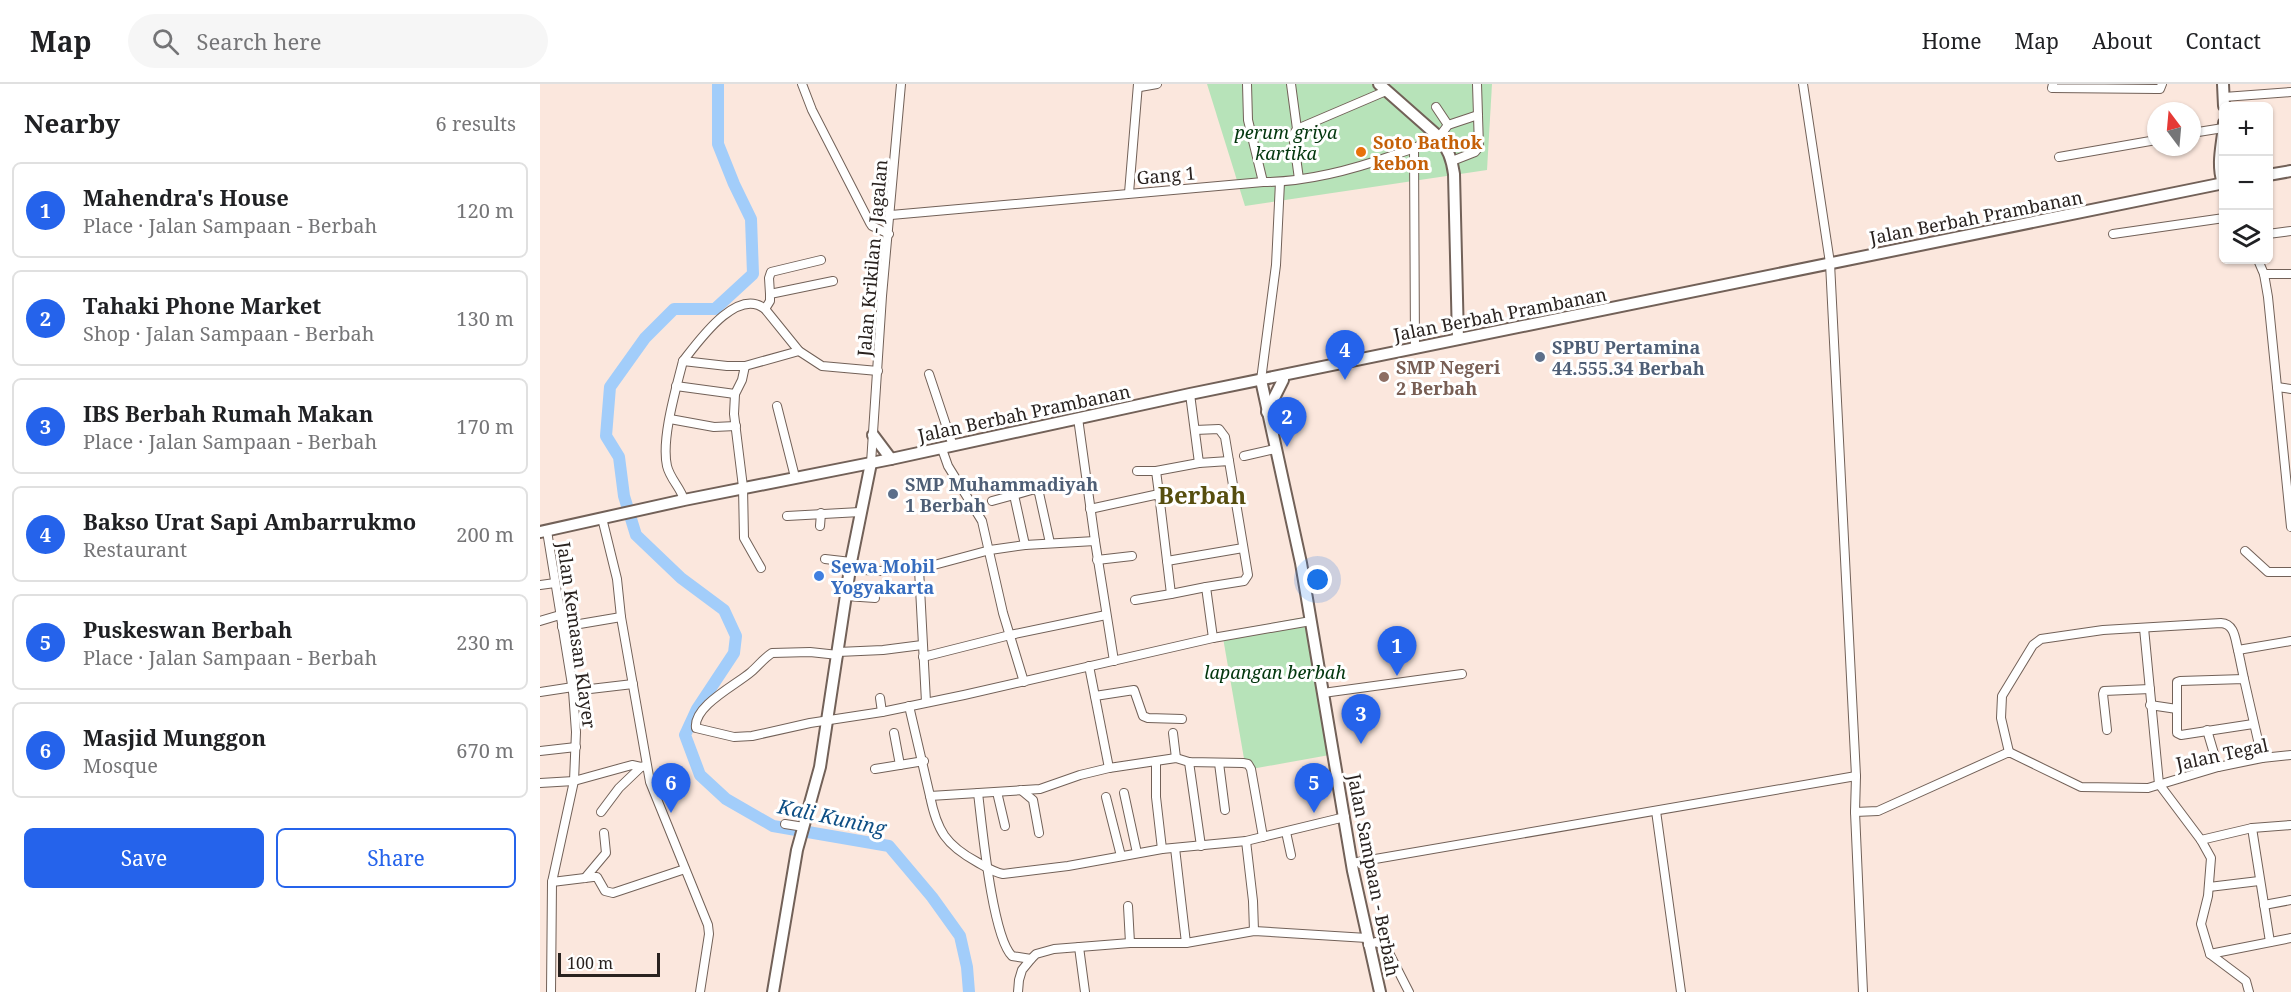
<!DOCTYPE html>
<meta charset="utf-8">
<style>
body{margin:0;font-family:"Noto Serif",serif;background:#f6f6f6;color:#202124}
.controls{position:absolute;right:18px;top:18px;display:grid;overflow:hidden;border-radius:9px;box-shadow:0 2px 4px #0004}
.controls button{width:54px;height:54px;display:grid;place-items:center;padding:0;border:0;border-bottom:2px solid #e0e0e0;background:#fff;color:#202124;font:30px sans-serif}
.compass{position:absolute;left:1607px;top:18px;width:54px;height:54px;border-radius:50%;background:#fff;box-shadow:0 2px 4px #0004;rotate:344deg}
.scale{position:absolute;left:18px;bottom:15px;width:102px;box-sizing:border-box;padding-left:6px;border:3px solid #29221f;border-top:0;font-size:16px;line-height:21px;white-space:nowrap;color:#29221f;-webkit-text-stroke:4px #fff;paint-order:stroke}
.you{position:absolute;left:778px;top:496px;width:21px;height:21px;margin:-15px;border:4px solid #fff;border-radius:50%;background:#1a73e8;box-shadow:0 0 0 9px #1a73e833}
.badge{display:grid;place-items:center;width:39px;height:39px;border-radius:50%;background:#2563eb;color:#fff;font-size:20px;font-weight:700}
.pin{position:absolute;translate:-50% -50px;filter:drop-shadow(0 2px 3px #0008)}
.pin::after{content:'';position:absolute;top:32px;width:21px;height:18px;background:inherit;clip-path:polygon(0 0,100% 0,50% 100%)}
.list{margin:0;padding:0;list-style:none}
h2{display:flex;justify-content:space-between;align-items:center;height:78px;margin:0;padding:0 24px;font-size:26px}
h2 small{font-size:20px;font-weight:400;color:#757577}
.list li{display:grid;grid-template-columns:39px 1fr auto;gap:18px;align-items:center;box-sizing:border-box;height:96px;margin:0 12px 12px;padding:0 12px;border:2px solid #e0e0e0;border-radius:9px}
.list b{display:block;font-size:22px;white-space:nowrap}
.list p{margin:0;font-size:20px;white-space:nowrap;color:#757577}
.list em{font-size:20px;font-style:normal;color:#757577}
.actions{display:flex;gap:12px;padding:18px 24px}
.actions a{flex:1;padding:14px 0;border:2px solid #2563eb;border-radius:9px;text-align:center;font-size:21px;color:#2563eb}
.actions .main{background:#2563eb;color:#fff}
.icon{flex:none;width:33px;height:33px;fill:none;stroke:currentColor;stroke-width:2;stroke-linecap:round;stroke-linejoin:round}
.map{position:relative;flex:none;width:1751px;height:908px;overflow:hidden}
header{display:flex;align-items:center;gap:36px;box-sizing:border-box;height:84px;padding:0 30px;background:#fff;border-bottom:2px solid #e0e0e0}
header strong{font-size:28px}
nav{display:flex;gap:33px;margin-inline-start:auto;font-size:21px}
.search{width:420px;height:54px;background:#f6f6f6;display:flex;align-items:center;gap:15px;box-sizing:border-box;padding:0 21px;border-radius:33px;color:#757577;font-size:22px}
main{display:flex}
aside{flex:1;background:#fff}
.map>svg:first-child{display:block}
.green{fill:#b7e3b9}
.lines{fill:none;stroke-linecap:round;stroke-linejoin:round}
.river{stroke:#a2cdfa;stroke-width:12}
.street-casing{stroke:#726158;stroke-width:10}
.secondary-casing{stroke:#726158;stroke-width:14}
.street{stroke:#fff;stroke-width:8}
.secondary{stroke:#fff;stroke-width:10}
.food-dot{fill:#e8710a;stroke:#fff;stroke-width:2}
.service-dot{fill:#5c6f8a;stroke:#fff;stroke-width:2}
.education-dot{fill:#8d6e63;stroke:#fff;stroke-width:2}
.shop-dot{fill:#3f7fe0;stroke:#fff;stroke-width:2}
.labels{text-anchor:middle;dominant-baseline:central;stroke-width:6;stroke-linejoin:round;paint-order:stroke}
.park-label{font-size:18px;font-style:italic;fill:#02360d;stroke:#fff}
.food-label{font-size:18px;font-weight:bold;fill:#c56008;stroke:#fff;text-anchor:start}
.street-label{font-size:18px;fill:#29221f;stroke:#fff}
.service-label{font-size:18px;font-weight:bold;fill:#4e5e75;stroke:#fff;text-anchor:start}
.education-label{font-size:18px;font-weight:bold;fill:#785e54;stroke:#fff;text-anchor:start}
.shop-label{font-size:18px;font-weight:bold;fill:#366cbe;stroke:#fff;text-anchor:start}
.water-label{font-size:20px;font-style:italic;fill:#0e4e84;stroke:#fff}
.district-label{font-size:24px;font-weight:bold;fill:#564e0f;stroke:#fff}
</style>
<header>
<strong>Map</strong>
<div class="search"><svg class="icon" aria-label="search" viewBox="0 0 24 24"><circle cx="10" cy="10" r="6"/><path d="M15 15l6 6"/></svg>Search here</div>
<nav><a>Home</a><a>Map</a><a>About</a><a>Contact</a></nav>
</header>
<main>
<aside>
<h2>Nearby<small>6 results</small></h2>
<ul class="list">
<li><span class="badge">1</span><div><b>Mahendra's House</b><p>Place · Jalan Sampaan - Berbah</p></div><em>120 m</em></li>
<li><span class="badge">2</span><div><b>Tahaki Phone Market</b><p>Shop · Jalan Sampaan - Berbah</p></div><em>130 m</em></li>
<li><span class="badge">3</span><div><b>IBS Berbah Rumah Makan</b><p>Place · Jalan Sampaan - Berbah</p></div><em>170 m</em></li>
<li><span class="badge">4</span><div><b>Bakso Urat Sapi Ambarrukmo</b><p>Restaurant</p></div><em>200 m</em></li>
<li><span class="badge">5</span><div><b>Puskeswan Berbah</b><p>Place · Jalan Sampaan - Berbah</p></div><em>230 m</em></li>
<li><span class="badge">6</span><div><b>Masjid Munggon</b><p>Mosque</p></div><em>670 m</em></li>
</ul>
<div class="actions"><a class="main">Save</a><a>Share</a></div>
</aside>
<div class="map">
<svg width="1751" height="908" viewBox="0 0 1751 908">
<rect width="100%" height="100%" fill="#fbe7dd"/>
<!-- green -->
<g class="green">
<polygon points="667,0 952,0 947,86 705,122"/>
<polygon points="770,532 795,670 706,686 682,548"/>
</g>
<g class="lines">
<!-- river -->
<polyline class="river" points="178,0 178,60 194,100 211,135 213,190 175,225 134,225 105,254 70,303 66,352 79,373 84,412 96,451 141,494 184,526 196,552 194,569 157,625 145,651 160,691 186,715 233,742 349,762 392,813 420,852 427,883 429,908"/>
<defs>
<g id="street">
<polyline points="262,0 272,26 330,139 332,142 349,150"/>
<polyline points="707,0 708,36 723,98"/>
<polyline points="751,0 757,45 753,51 759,95"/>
<polyline points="1263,0 1290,179 1316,692 1315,728 1323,908"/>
<polyline points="1513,0 1512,4 1617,5 1620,5 1622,0"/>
<polyline points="600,3 617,0"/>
<polyline points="1684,13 1751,8"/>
<polyline points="896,23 908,41"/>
<polyline points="757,45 846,7"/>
<polyline points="1652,49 1683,44"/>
<polyline points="899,53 908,41 938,31"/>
<polyline points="874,63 875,264"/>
<polyline points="1519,73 1616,56"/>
<polyline points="912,77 935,68 939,63 937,0"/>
<polyline points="589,109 598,0"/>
<path d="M 351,131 L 723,98 C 768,98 812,86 854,71 C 868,66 885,62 895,50"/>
<polyline points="1573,150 1684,134"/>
<polyline points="1728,150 1751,147"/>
<polyline points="1718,176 1724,190 1728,213 1751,443"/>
<polyline points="1724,190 1751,190"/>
<polyline points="230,210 229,194 231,188 281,176"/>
<polyline points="259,267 282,282 338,287"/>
<path d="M 143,277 C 158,258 197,202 225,225"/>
<polyline points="205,282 202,296 195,310 194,330 203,403 204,454 221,484"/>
<polyline points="389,290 413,362"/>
<polyline points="721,296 736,181 740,98"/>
<polyline points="136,302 195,310"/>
<polyline points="1737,303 1751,305"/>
<polyline points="650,310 659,379 689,377 708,491 704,497 666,503 673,554"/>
<polyline points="237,322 255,393"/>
<polyline points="538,334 555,457 574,577"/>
<polyline points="130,335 174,343 196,342"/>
<polyline points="655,346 679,345 685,353 689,377"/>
<polyline points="402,365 408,382 442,437 463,529 484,598"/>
<polyline points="704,372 735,365"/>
<polyline points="331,379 342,212 361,0"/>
<polyline points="597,387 616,387 659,379"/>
<polyline points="616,387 619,410"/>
<path d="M 144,416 C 141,404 130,395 127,382 C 121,355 136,305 143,277 L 187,282 L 205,282 L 259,267 L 225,225 L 230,217 L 230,210 L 293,197"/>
<polyline points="452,417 474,411"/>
<polyline points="550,425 619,410 631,510 666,503"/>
<polyline points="247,432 320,428"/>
<polyline points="62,434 77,495 81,533 110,698 168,841 169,850 160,908"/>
<polyline points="280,442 281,429"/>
<polyline points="7,447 33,607 36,648 34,697 12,798 11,908"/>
<polyline points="485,461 474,411 495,405 499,409 510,459"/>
<polyline points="1705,467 1728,488 1751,488"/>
<polyline points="285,475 311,478"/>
<polyline points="557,476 592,472"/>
<polyline points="627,477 703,464"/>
<polyline points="310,485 340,487 379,485 450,466 485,461 555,457"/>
<polyline points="379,485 386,618"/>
<polyline points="0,501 15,499"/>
<polyline points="306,512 335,514"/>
<polyline points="595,516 631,510"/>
<polyline points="0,537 20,531"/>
<polyline points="22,543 81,533"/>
<polyline points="1604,544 1619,700 1661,756 1671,774 1668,812 1661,840 1670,870 1706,897 1709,908"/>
<polyline points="1698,566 1704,595"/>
<polyline points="298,568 343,566 382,561"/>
<path d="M 298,571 L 270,568 L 232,569 C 224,574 218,582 211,588 C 196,601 153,622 156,644 L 194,653 L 212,652 L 270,639 L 342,628 L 424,611 L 673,554 L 771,537"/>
<polyline points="383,573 470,551 566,531"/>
<polyline points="549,582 569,684"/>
<polyline points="33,607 93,600"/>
<polyline points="0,608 33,603"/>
<polyline points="783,609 922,590"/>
<polyline points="555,612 594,606 603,632 608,634 642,635"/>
<polyline points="340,614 342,628"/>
<polyline points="1610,621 1637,625 1637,598 1640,597 1704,595 1722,674"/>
<polyline points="369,622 390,712 500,705 540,691 569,684 636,674 649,678 703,679 708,680 711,685 723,753"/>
<polyline points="1637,625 1637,649 1641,651 1713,640"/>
<polyline points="1567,646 1563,610 1564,607 1610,605"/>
<polyline points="1667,646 1678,683"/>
<polyline points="354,649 360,681"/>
<polyline points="633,649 636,674"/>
<polyline points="0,667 36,663"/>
<path d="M 1469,668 L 1461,634 L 1462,612 L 1493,561 L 1501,555 L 1563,546 L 1681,539 C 1695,540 1695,555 1698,566 L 1751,557"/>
<polyline points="616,677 616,713 622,765"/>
<polyline points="649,678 661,762"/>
<polyline points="679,679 685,726"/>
<polyline points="335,685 384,677"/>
<polyline points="0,699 34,697 92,681 101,683"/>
<polyline points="481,706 493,716 499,749"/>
<polyline points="457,708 465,742"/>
<path d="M 438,709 C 442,741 452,852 472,872 L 491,875"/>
<polyline points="584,709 597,769"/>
<path d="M 390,712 C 397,747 406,761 437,778 C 446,783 453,788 463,790 L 528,782 L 622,765 L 706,757 L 805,733"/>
<polyline points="566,713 581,772"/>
<polyline points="1116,727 1141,908"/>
<polyline points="61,728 79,704 101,683 105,682"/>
<polyline points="1315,728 1338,727 1469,668 1541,703 1608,704 1678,683 1722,674 1751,671"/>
<polyline points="245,740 264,743"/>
<polyline points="1712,744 1730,858"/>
<polyline points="746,748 751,771"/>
<polyline points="1661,756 1712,744 1751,741"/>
<polyline points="706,757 713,817 714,847"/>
<polyline points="635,764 646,859"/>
<polyline points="812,779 1316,692"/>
<polyline points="45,794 66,769 64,749"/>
<polyline points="12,798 53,793 57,793 65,807 73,809 145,785"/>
<polyline points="1669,803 1719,797"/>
<polyline points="1724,821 1751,816"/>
<polyline points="588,822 590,859"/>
<polyline points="828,861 836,858 846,863 869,908"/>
<polyline points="539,863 545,908"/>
<polyline points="1670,870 1751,854"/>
<polyline points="478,908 479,896 482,886 491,875 496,870 514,865 590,859 646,859 714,847 827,854"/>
</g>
<g id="secondary">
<path d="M 839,0 L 899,53 C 908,65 912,75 914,90 L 918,255"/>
<polyline points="1683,0 1684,22"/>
<polyline points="1728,91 1751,87"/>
<path d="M 1683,99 C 1676,79 1683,59 1684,39"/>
<polyline points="721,296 761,479 813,787 840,908"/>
<polyline points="727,328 743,296 743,292"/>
<polyline points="333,351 351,375"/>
<polyline points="0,448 144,416 351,375 650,310 1684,99"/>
<polyline points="233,908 257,766 280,683 311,478 331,379"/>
</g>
</defs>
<!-- street casing -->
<use href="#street" class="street-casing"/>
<!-- secondary casing -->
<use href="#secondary" class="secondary-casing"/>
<!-- street -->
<use href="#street" class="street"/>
<!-- secondary -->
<use href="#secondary" class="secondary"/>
</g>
<!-- markers -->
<circle class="food-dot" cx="821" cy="68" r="6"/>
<g class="service-dot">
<circle cx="1000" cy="273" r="6"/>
<circle cx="353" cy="410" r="6"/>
</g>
<circle class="education-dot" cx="844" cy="293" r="6"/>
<circle class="shop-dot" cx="279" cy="492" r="6"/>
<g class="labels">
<!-- park labels -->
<g class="park-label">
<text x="746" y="48">perum griya<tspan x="746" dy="21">kartika</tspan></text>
<text x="735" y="588">lapangan berbah</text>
</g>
<!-- food labels -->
<g class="food-label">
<text x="833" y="58">Soto Bathok<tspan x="833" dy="21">kebon</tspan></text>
</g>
<!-- street labels -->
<g class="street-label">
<text transform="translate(626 91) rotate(-5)">Gang 1</text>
<text transform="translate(1436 133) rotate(-11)">Jalan Berbah Prambanan</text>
<text transform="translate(332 174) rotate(-85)">Jalan Krikilan - Jagalan</text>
<text transform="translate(960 230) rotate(-11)">Jalan Berbah Prambanan</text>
<text transform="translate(484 329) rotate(-12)">Jalan Berbah Prambanan</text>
<text transform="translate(37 551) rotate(82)">Jalan Kemasan Klayer</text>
<text transform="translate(1682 670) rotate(-12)">Jalan Tegal</text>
<text transform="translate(834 791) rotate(79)">Jalan Sampaan - Berbah</text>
</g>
<!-- service labels -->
<g class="service-label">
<text x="1012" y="263">SPBU Pertamina<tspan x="1012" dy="21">44.555.34 Berbah</tspan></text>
<text x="365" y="400">SMP Muhammadiyah<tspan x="365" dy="21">1 Berbah</tspan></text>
</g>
<!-- education labels -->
<g class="education-label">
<text x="856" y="283">SMP Negeri<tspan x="856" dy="21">2 Berbah</tspan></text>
</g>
<!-- shop labels -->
<g class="shop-label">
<text x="291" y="482">Sewa Mobil<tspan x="291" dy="21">Yogyakarta</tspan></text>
</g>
<!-- water labels -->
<g class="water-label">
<text transform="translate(292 733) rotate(12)">Kali Kuning</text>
</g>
<!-- district labels -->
<g class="district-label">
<text x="662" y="410">Berbah</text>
</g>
</g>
</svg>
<div class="controls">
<button>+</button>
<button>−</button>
<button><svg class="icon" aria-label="layers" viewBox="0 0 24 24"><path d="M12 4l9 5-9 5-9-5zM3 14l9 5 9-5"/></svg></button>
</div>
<svg class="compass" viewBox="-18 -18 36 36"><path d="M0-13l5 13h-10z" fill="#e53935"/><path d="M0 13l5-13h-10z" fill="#757577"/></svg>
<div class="scale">100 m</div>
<div class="you"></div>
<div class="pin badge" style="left:857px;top:592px">1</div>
<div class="pin badge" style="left:747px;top:363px">2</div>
<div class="pin badge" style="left:821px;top:660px">3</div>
<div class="pin badge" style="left:805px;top:296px">4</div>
<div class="pin badge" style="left:774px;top:729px">5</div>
<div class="pin badge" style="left:131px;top:729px">6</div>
</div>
</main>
